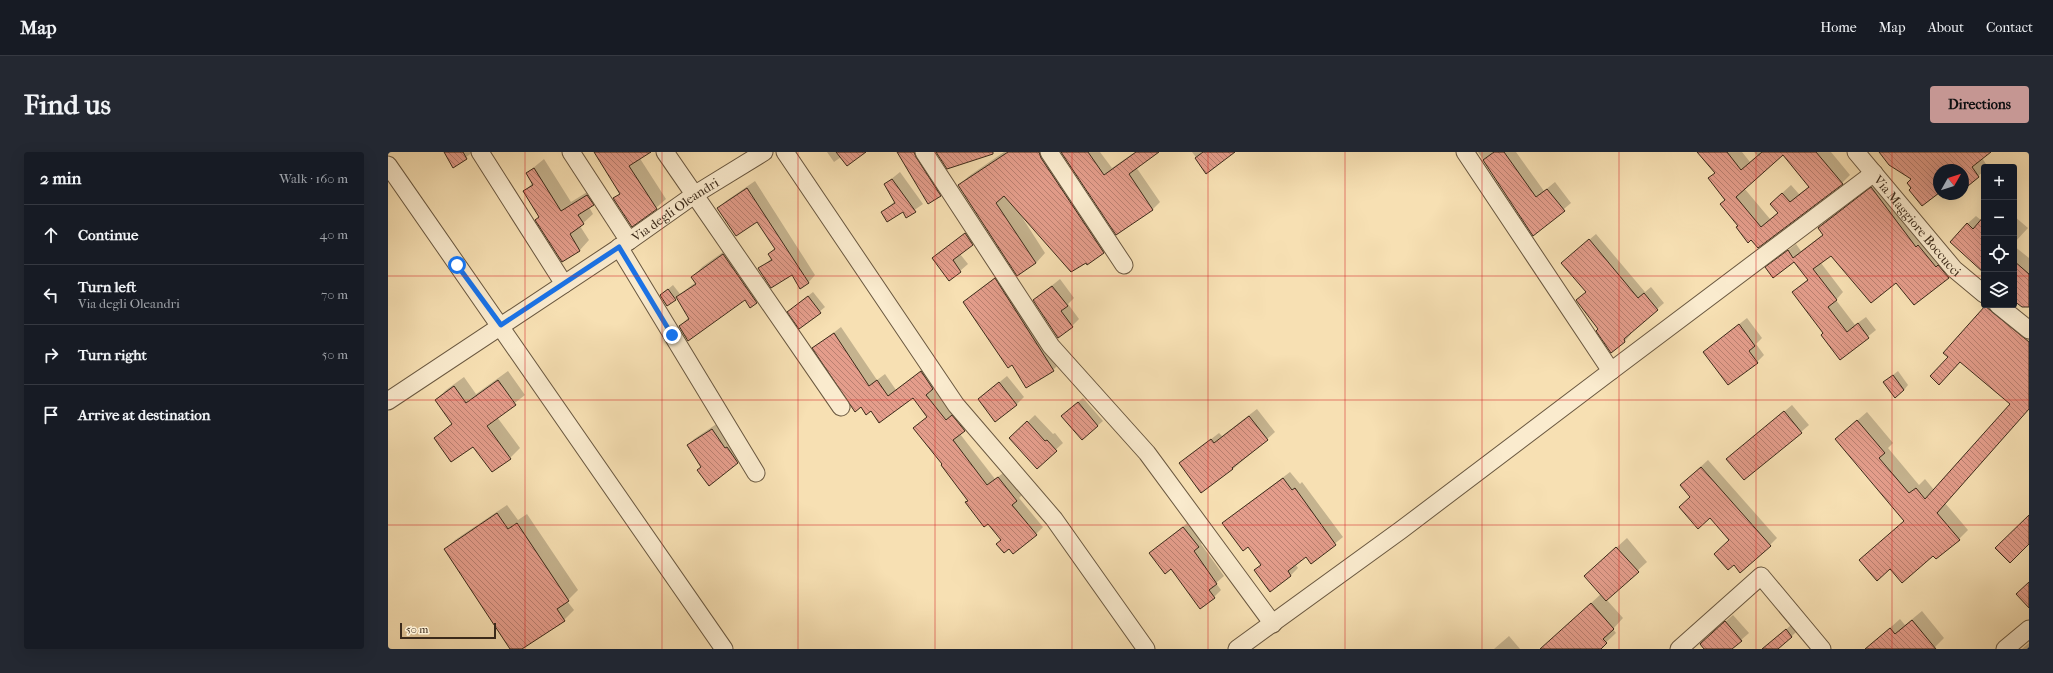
<!DOCTYPE html>
<meta charset="utf-8">
<style>
body{margin:0;font-family:"IM FELL French Canon",serif;background:#242831;color:#f1f3f6}
.controls{position:absolute;right:12px;top:12px;display:grid;overflow:hidden;border-radius:4px;box-shadow:0 4px 16px #0002}
.controls button{width:36px;height:36px;display:grid;place-items:center;padding:0;border:0;border-bottom:1px solid #363941;background:#171b24;color:#f1f3f6;font:20px sans-serif}
.compass{position:absolute;left:1545px;top:12px;width:36px;height:36px;border-radius:50%;background:#171b24;box-shadow:0 4px 16px #0002;rotate:51deg}
.scale{position:absolute;left:12px;bottom:10px;width:96px;box-sizing:border-box;padding-left:4px;border:2px solid #3b2a1a;border-top:0;font-size:11px;line-height:14px;white-space:nowrap;color:#3b2a1a;-webkit-text-stroke:3px #faebce;paint-order:stroke}
.stop{position:absolute;width:12px;height:12px;margin:-9px;border:3px solid #1a73e8;border-radius:50%;background:#fff}
.stop.end{background:#1a73e8;border-color:#fff;box-shadow:0 1px 4px #0008}
.list{margin:0;padding:0;list-style:none}
h2{display:flex;justify-content:space-between;align-items:center;height:52px;margin:0;padding:0 16px;font-size:17px}
h2 small{font-size:13px;font-weight:400;color:#9ea1a6}
.list li{display:grid;grid-template-columns:26px 1fr auto;gap:12px;align-items:center;box-sizing:border-box;height:60px;padding:0 16px;border-top:1px solid #363941}
.list b{display:block;font-size:15px;white-space:nowrap}
.list p{margin:0;font-size:13px;white-space:nowrap;color:#9ea1a6}
.list em{font-size:13px;font-style:normal;color:#9ea1a6}
.icon{flex:none;width:22px;height:22px;fill:none;stroke:currentColor;stroke-width:2;stroke-linecap:round;stroke-linejoin:round}
.map{position:relative;flex:none;width:1641px;height:497px;overflow:hidden;border-radius:4px}
header{display:flex;align-items:center;gap:24px;box-sizing:border-box;height:56px;padding:0 20px;background:#171b24;border-bottom:1px solid #363941}
header strong{font-size:19px}
nav{display:flex;gap:22px;margin-inline-start:auto;font-size:14px}
.intro{display:flex;align-items:center;justify-content:space-between;box-sizing:border-box;height:96px;padding:0 24px}
h1{margin:0;font-size:28px}
.button{padding:10px 18px;border-radius:4px;background:#c59692;color:#111;font-size:14px;font-weight:700}
main{display:flex;gap:24px;padding:0 24px}
aside{flex:1;background:#171b24;border-radius:4px;box-shadow:0 4px 16px #0002}
.map>svg:first-child{display:block}
.shadow{fill:#0003;fill-rule:evenodd}
.building{fill:url(#building-back-hatch);stroke:#3b2a1a;fill-rule:evenodd}
.lines{fill:none;stroke-linecap:round;stroke-linejoin:round}
.minor-casing{stroke:#6a5840;stroke-width:19}
.minor{stroke:#faebce;stroke-width:17}
.route{stroke:#1a73e8;stroke-width:5}
.grid{fill:none;stroke:#d62828;stroke-width:1;stroke-opacity:0.55}
.labels{text-anchor:middle;dominant-baseline:central;stroke-width:4;stroke-linejoin:round;paint-order:stroke}
.street-label{font-size:13px;fill:#3b2a1a;stroke:#faebce}
</style>
<header>
<strong>Map</strong>
<nav><a>Home</a><a>Map</a><a>About</a><a>Contact</a></nav>
</header>
<div class="intro"><h1>Find us</h1><a class="button">Directions</a></div>
<main>
<aside>
<h2>2 min<small>Walk · 160 m</small></h2>
<ul class="list">
<li><svg class="icon" aria-label="ahead" viewBox="0 0 24 24"><path d="M12 20V5M6 11l6-6 6 6"/></svg><div><b>Continue</b></div><em>40 m</em></li>
<li><svg class="icon" aria-label="left" viewBox="0 0 24 24"><path d="M17 20v-9H6M10 6l-5 5 5 5"/></svg><div><b>Turn left</b><p>Via degli Oleandri</p></div><em>70 m</em></li>
<li><svg class="icon" aria-label="right" viewBox="0 0 24 24"><path d="M7 20v-9h11M14 6l5 5-5 5"/></svg><div><b>Turn right</b></div><em>50 m</em></li>
<li><svg class="icon" aria-label="arrive" viewBox="0 0 24 24"><path d="M6 21V4h12l-3 4 3 4H6"/></svg><div><b>Arrive at destination</b></div></li>
</ul>
</aside>
<div class="map">
<svg width="1641" height="497" viewBox="0 0 1641 497">
<defs>
<pattern id="building-back-hatch" width="6" height="6" patternUnits="userSpaceOnUse"><rect width="6" height="6" fill="#e49d8b"/><path d="M-1 5l2 2M0 0l6 6M5-1l2 2" fill="none" stroke="#ba8071"/></pattern>
</defs>
<rect width="100%" height="100%" fill="#f7e0b3"/>
<filter id="stains"><feTurbulence type="fractalNoise" baseFrequency=".005" numOctaves="4"/><feColorMatrix values="0 0 0 0 .2 0 0 0 0 .09 0 0 0 0 .02 0 0 0 .5 -.17"/></filter>
<radialGradient id="worn" r=".72"><stop offset=".6" stop-color="#630" stop-opacity="0"/><stop offset="1" stop-color="#630" stop-opacity=".3"/></radialGradient>
<!-- shadow -->
<g class="shadow">
<polygon points="57,0 85,0 66,14"/>
<polygon points="207,0 259,0 251,5 278,47 268,56 226,47 233,40"/>
<polygon points="439,0 477,0 453,5 446,10"/>
<polygon points="514,0 540,0 562,34 552,43"/>
<polygon points="616,0 666,0 725,91 716,101 632,62 657,101 648,111 571,33 581,24"/>
<polygon points="675,0 712,0 724,16 747,0 770,0 748,15 772,50 765,57 729,82"/>
<polygon points="804,0 844,0 819,20"/>
<polygon points="1090,0 1128,0 1156,39 1167,30 1183,51 1145,83"/>
<path d="M 1311,0 L 1354,0 L 1362,10 L 1370,4 L 1366,0 L 1443,0 L 1462,23 L 1454,31 L 1370,95 L 1351,74 L 1328,21 ZM 1395,2 L 1422,34 L 1411,42 L 1403,33 L 1392,43 L 1390,60 L 1382,67 L 1356,36 Z"/>
<polygon points="1492,0 1602,0 1594,6 1600,15 1596,15 1596,19 1575,37 1575,18 1551,18 1551,42 1569,42 1564,46 1561,43 1555,47 1550,40 1525,36 1524,27"/>
<polygon points="156,7 183,50 209,34 215,43 201,55 205,62 192,74 201,88 192,98 174,109 148,68 152,64 137,39 145,30 139,21"/>
<polygon points="512,20 535,52 518,64 515,59 494,60 507,49 497,32"/>
<polygon points="367,29 427,123 420,131 405,122 371,117 384,106 381,102 387,96 369,69 331,56 338,49"/>
<polygon points="1491,29 1567,118 1560,125 1508,130 1443,103 1433,111 1455,140 1448,148 1467,173 1478,165 1488,178 1452,207 1436,181 1405,140 1420,127 1406,109 1379,115 1408,92 1413,99 1436,82 1431,76 1438,69"/>
<polygon points="1588,64 1594,69 1596,66 1596,119 1579,72"/>
<polygon points="1626,64 1640,76 1626,91"/>
<polygon points="585,75 592,85 572,102 580,112 572,119 545,107"/>
<polygon points="1208,82 1257,140 1263,135 1276,151 1242,181 1243,182 1237,189 1223,199 1211,177 1189,148 1199,139 1181,105"/>
<polygon points="345,93 378,141 368,150 357,147 292,174 301,165 289,145 287,147 273,143 285,133 292,142 308,130 305,125 314,115"/>
<polygon points="1626,94 1641,106 1641,154 1626,147"/>
<polygon points="614,120 672,211 665,218 624,212 576,150"/>
<polygon points="672,127 686,146 680,152 691,167 684,174 646,148"/>
<polygon points="425,140 437,155 412,176 406,155"/>
<polygon points="1599,153 1617,153 1641,173 1641,257 1557,351 1580,378 1571,387 1517,369 1448,287 1479,260 1505,291 1500,296 1531,333 1537,327 1546,338 1623,252 1572,209 1561,205 1556,201"/>
<polygon points="1359,166 1374,186 1368,192 1376,203 1369,210 1316,200"/>
<polygon points="453,175 489,228 497,222 508,238 541,213 552,230 545,236 566,262 584,271 572,282 607,327 618,319 635,342 631,346 655,375 648,382 621,396 581,348 556,312 526,276 540,264 525,245 483,258 426,196"/>
<polygon points="120,219 137,243 109,265 132,296 122,306 85,293 47,286 64,271 48,248 58,238 76,225 88,242"/>
<polygon points="1510,219 1520,233 1516,238 1501,226"/>
<polygon points="619,224 636,245 628,253 591,247"/>
<polygon points="695,246 715,269 694,287 679,259"/>
<polygon points="1404,253 1421,273 1413,280 1340,307"/>
<polygon points="869,257 887,280 845,317 813,340 792,311 831,281 834,284"/>
<polygon points="647,263 665,282 667,281 675,291 649,315 630,279"/>
<polygon points="330,271 356,304 321,332 314,314 300,293 306,287"/>
<polygon points="1320,308 1389,386 1382,393 1342,388 1293,333"/>
<polygon points="902,320 912,332 914,330 955,385 924,410 918,404 907,412 910,416 903,423 883,438 868,418 874,412 860,394 835,371"/>
<polygon points="119,353 130,368 139,362 190,438 179,449 186,458 176,468 133,497 124,497 57,397 67,388"/>
<polygon points="803,368 818,387 813,392 836,424 828,431 833,438 826,445 763,401"/>
<polygon points="1239,386 1259,410 1218,447 1235,466 1225,477 1228,481 1211,497 1153,497 1213,442 1207,415"/>
<polygon points="1534,459 1556,486 1545,497 1478,497 1512,467 1517,473"/>
<polygon points="1345,463 1361,481 1343,497 1318,497 1321,484"/>
<polygon points="1403,473 1409,479 1404,484 1388,497 1376,497"/>
<polygon points="1121,484 1132,497 1106,497"/>
<polygon points="1641,491 1641,497 1634,497"/>
</g>
<!-- building -->
<g class="building">
<polygon points="56,0 75,0 79,7 65,16"/>
<polygon points="206,0 263,0 241,14 269,57 244,75 225,46 232,42"/>
<polygon points="448,0 478,0 459,14"/>
<polygon points="509,0 526,0 528,5 553,44 540,52"/>
<polygon points="548,0 605,0 605,2 559,17"/>
<polygon points="620,0 651,0 653,6 716,101 699,113 698,111 683,120 616,44 608,51 648,111 629,124 570,33"/>
<polygon points="673,0 700,0 716,23 748,0 771,0 741,22 765,58 728,83"/>
<polygon points="815,0 847,0 818,22 807,6"/>
<polygon points="1106,0 1116,0 1148,45 1159,37 1177,59 1145,84 1095,8"/>
<path d="M 1309,0 L 1339,0 L 1353,18 L 1374,0 L 1428,0 L 1455,32 L 1370,96 L 1363,88 L 1360,91 L 1348,75 L 1350,74 L 1332,52 L 1337,48 L 1320,26 L 1327,21 ZM 1395,3 L 1421,35 L 1402,50 L 1394,41 L 1382,52 L 1390,61 L 1373,75 L 1348,45 Z"/>
<polygon points="1491,0 1603,0 1584,15 1591,25 1575,38 1575,18 1551,18 1551,41 1534,54 1521,38 1523,36 1519,31 1523,27 1501,13"/>
<polygon points="146,16 173,59 199,43 206,53 190,63 196,72 182,82 192,99 174,110 147,68 151,65 135,39 145,33 138,21"/>
<polygon points="504,27 528,60 518,66 515,60 499,70 493,60 507,51 496,32"/>
<polygon points="1483,35 1528,95 1530,93 1548,115 1550,113 1561,126 1526,153 1508,131 1483,151 1443,104 1425,117 1449,148 1440,155 1459,180 1470,171 1481,186 1452,208 1433,183 1435,181 1404,140 1420,128 1406,110 1385,126 1377,115 1400,98 1405,106 1435,83 1430,76"/>
<polygon points="359,36 421,131 412,137 404,123 383,136 370,116 384,108 380,102 387,97 369,70 348,84 329,56"/>
<polygon points="1596,64 1596,121 1562,90 1579,71 1585,77"/>
<polygon points="577,81 585,93 565,108 573,120 561,129 544,106"/>
<polygon points="1201,87 1250,146 1256,141 1270,158 1236,187 1237,190 1223,201 1208,179 1210,177 1188,148 1198,140 1173,111"/>
<polygon points="335,102 369,151 362,156 357,148 300,189 291,174 301,167 288,145 308,132 303,125"/>
<polygon points="1626,109 1641,122 1641,155 1634,155 1626,149"/>
<polygon points="607,126 666,219 638,236 624,213 620,216 575,150"/>
<polygon points="664,134 680,154 673,159 685,175 670,186 645,148"/>
<polygon points="280,137 288,148 279,154 272,143"/>
<polygon points="420,144 433,161 411,177 399,160"/>
<polygon points="1597,154 1641,190 1641,257 1549,361 1572,388 1548,407 1545,404 1514,431 1502,417 1489,429 1471,408 1516,369 1447,287 1469,268 1497,301 1491,306 1521,341 1528,336 1537,347 1622,252 1572,210 1551,233 1542,224 1560,205 1555,201"/>
<polygon points="1351,172 1367,194 1361,199 1370,211 1340,233 1315,200"/>
<polygon points="446,181 481,234 489,228 500,244 533,219 545,237 538,243 558,268 564,263 577,279 565,288 599,333 610,325 629,349 624,353 649,383 625,402 621,397 616,401 608,392 613,388 600,372 596,375 577,350 580,349 553,313 554,312 525,276 539,265 525,246 491,271 483,259 478,263 473,255 467,260 424,196"/>
<polygon points="1505,223 1516,238 1507,246 1495,230"/>
<polygon points="110,228 128,253 99,274 123,307 104,320 85,295 63,310 46,286 64,272 47,248 66,234 78,251"/>
<polygon points="611,230 629,253 607,270 590,247"/>
<polygon points="690,250 710,274 694,288 673,264"/>
<polygon points="1396,259 1414,281 1356,328 1338,307"/>
<polygon points="861,264 880,288 844,316 845,317 813,341 791,311 823,287 826,291"/>
<polygon points="639,269 657,289 659,288 669,299 649,317 621,286"/>
<polygon points="324,277 337,296 339,295 350,311 321,334 309,318 313,315 299,293"/>
<polygon points="1313,315 1383,394 1352,421 1346,413 1340,418 1326,402 1341,388 1322,366 1310,377 1291,355 1302,345 1292,333"/>
<polygon points="895,326 904,338 907,336 948,393 923,412 918,405 900,419 903,424 882,440 866,418 873,413 860,395 855,399 834,371"/>
<polygon points="109,361 120,377 129,371 181,449 169,457 177,469 134,497 122,497 56,397"/>
<polygon points="1641,363 1641,392 1622,411 1607,396"/>
<polygon points="795,375 811,395 806,399 829,432 821,438 827,446 812,457 783,417 777,422 761,401"/>
<polygon points="1228,395 1251,420 1218,449 1196,424"/>
<polygon points="1641,430 1641,456 1628,442"/>
<polygon points="1203,451 1226,477 1215,487 1219,491 1213,497 1152,497"/>
<polygon points="1524,468 1548,497 1477,497 1502,476 1507,482"/>
<polygon points="1337,469 1354,489 1344,497 1316,497 1312,492"/>
<polygon points="1398,477 1404,485 1390,497 1374,497"/>
</g>
<g class="lines">
<defs>
<g id="minor">
<polyline points="92,0 176,132"/>
<polyline points="183,0 241,89"/>
<polyline points="277,0 453,255"/>
<polyline points="397,0 568,253 666,367 758,497"/>
<polyline points="536,0 663,194 759,301 885,472"/>
<polyline points="661,0 736,113"/>
<path id="s1" d="M 1468,0 L 1566,117 L 1596,142"/>
<polyline points="0,13 336,497"/>
<polyline points="231,95 368,321"/>
<polyline points="1610,153 1641,178"/>
<polyline points="1223,219 1486,21"/>
<path id="s2" d="M 0,249 L 241,89 L 306,43 L 376,0"/>
<polyline points="849,497 1013,378 1223,219 1077,0"/>
<polyline points="1291,497 1373,424 1434,497"/>
<polyline points="1617,497 1641,477"/>
</g>
</defs>
<!-- minor casing -->
<use href="#minor" class="minor-casing"/>
<!-- minor -->
<use href="#minor" class="minor"/>
</g>
<g class="lines">
<!-- route -->
<polyline class="route" points="69,113 113,173 231,95 284,183"/>
</g>
<!-- grid -->
<path class="grid" d="M 137,0 L 137,497M 274,0 L 274,497M 410,0 L 410,497M 547,0 L 547,497M 684,0 L 684,497M 820,0 L 820,497M 957,0 L 957,497M 1094,0 L 1094,497M 1231,0 L 1231,497M 1368,0 L 1368,497M 1504,0 L 1504,497M 0,124 L 1596,124M 1626,124 L 1641,124M 0,248 L 1641,248M 0,373 L 1641,373"/>
<g class="labels">
<!-- street labels -->
<g class="street-label">
<text stroke="none"><textPath href="#s2" startOffset="345">Via degli Oleandri</textPath></text>
<text stroke="none"><textPath href="#s1" startOffset="96">Via Maggiore Boccucci</textPath></text>
</g>
</g>
<rect width="100%" height="100%" filter="url(#stains)"/>
<rect width="100%" height="100%" fill="url(#worn)"/>
</svg>
<div class="controls">
<button>+</button>
<button>−</button>
<button><svg class="icon" aria-label="locate" viewBox="0 0 24 24"><circle cx="12" cy="12" r="6"/><path d="M12 2v4M12 18v4M2 12h4M18 12h4"/></svg></button>
<button><svg class="icon" aria-label="layers" viewBox="0 0 24 24"><path d="M12 4l9 5-9 5-9-5zM3 14l9 5 9-5"/></svg></button>
</div>
<svg class="compass" viewBox="-18 -18 36 36"><path d="M0-13l5 13h-10z" fill="#e53935"/><path d="M0 13l5-13h-10z" fill="#9ea1a6"/></svg>
<div class="scale">50 m</div>
<div class="stop" style="left:69px;top:113px"></div>
<div class="stop end" style="left:284px;top:183px"></div>
</div>
</main>
